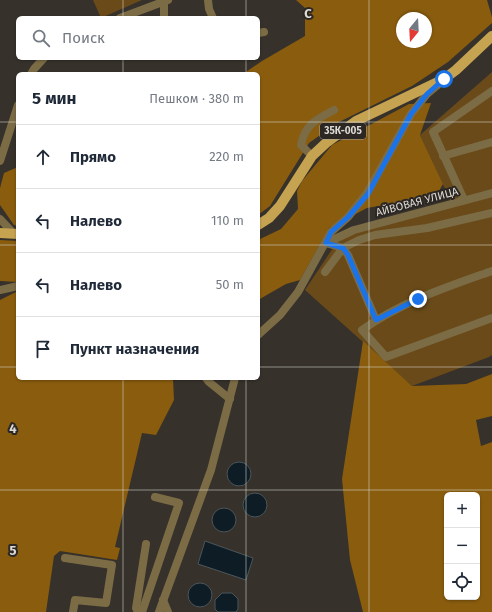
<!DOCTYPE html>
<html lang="ru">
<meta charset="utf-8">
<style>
body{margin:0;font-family:"Fira Sans",sans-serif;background:#f2f2f3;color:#1f2937}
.controls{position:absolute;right:12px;bottom:12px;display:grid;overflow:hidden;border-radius:6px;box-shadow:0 1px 3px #0004}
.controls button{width:36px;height:36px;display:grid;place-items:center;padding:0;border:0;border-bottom:1px solid #e0e1e3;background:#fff;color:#1f2937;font:20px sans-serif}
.compass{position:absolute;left:396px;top:12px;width:36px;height:36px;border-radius:50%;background:#fff;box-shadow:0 1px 3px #0004;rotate:198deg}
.stop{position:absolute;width:12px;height:12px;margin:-9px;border:3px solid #1a73e8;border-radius:50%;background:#fff}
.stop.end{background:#1a73e8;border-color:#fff;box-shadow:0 1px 4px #0008}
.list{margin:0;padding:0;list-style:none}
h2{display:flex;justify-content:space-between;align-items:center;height:52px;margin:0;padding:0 16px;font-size:17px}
h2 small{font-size:13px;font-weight:400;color:#747a83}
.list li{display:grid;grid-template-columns:26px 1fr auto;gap:12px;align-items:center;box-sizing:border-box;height:64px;padding:0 16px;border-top:1px solid #e0e1e3}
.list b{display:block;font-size:15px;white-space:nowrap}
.list em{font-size:13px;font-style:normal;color:#747a83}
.icon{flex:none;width:22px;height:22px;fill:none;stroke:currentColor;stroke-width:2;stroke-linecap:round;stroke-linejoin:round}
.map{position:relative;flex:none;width:492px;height:612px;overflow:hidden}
.search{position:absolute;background:#fff;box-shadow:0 1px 3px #0004;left:16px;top:16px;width:244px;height:44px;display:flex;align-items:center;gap:10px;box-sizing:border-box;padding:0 14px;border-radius:6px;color:#747a83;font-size:15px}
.panel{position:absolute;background:#fff;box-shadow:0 1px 3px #0004;left:16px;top:72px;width:244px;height:308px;border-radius:6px}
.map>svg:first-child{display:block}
.green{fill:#6a4a19}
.forest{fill:#895c0e;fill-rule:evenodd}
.water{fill:#0e1d25;stroke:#4c565a}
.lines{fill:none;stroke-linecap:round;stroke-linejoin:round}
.minor{stroke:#7c6c46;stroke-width:8}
.major{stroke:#c5a350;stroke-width:10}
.route{stroke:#1a73e8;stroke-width:5}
.grid{fill:none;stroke:#dcdad6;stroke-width:1;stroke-opacity:0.55}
.labels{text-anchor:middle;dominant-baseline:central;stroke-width:4;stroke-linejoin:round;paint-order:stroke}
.shield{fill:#2c2722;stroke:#a7a4a0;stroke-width:1}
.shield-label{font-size:10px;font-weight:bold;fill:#dcdad6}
.street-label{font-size:11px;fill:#dcdad6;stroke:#2c2722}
.grid-label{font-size:13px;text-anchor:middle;font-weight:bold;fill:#dcdad6;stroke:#2c2722;stroke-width:4;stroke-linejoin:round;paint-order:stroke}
</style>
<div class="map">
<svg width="492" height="612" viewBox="0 0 492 612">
<rect width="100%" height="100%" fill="#36312b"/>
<!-- green -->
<g class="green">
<polygon points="93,0 142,0 101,18"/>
<polygon points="492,72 492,355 489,357 412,386 305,290 341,236 453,206 420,135"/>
</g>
<!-- forest -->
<g class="forest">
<path d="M 296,0 L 487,0 L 492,17 L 492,23 L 448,62 L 412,86 L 337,123 L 309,143 L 270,206 L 258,215 L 258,74 L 243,74 L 262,61 L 305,36 L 305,8 ZM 402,18 L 426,18 L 426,42 L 402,42 Z"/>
<polygon points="431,103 420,135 443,184 436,196 367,208 329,228 300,280 286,284 258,300 258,240 281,229 298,209 297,191 302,181 332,145 409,104"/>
<polygon points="18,167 18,226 14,225 0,205 0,188 4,173"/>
<polygon points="0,240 18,241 18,282 0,281"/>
<polygon points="18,291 18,378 173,378 174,400 156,435 142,433 115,547 120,548 117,560 60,551 54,556 46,612 0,612 0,300"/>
<path d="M 363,341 L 412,386 L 466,384 L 492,374 L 492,416 L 476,420 L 481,446 L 492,442 L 492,612 L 363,612 L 350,560 L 342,479 ZM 447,495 L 477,495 L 477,597 L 447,597 Z"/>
</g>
<!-- water -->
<g class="water">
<circle cx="239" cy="474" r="12"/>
<circle cx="255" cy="505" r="12"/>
<circle cx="224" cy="520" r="12"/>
<polygon points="205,541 253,558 246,580 198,564"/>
<circle cx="200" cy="595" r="12"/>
<polygon points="222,593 232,593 238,599 238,609 236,612 218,612 215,609 215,600"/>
</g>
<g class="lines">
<!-- minor -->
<g class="minor">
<polyline points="208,0 209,9 213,18"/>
<polyline points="120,18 168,0"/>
<polyline points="164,18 164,1"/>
<polyline points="258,33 264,32"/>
<polyline points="31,74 34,69 44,58"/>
<path d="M 312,156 L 301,145 C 305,124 317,119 334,110"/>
<polyline points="443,156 492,142"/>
<polyline points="0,161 18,105"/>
<polyline points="464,200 433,132 492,91"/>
<polyline points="0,219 14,234"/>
<polyline points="326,243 354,230 492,193"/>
<polyline points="326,243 343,248 359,240 375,235 427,228 492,213"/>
<path d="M 492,271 C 447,287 401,302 362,330 L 386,357 L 492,318"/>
<polyline points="325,272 343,248 348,255 376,320"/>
<polyline points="0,290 18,286"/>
<polyline points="258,335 280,315 298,292 331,232 348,217 367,193 411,114 427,94 439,84"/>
<polyline points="206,378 209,382 230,399"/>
<polyline points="65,558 112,565 106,603 75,600 73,612"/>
<polyline points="163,600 168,612"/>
<polyline points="138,612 136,608 146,544"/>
<polyline points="142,612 179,503 155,497"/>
<polyline points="159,612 211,470 235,378"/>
</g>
<!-- major -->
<g class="major">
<polyline points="258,225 269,218 280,206 312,156 326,143 356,121 444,79 456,70 492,36"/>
<polyline points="0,233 18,234"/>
</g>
</g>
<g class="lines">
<!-- route -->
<polyline class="route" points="418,299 376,320 348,255 343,248 326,243 331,232 348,217 368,194 411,114 427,94 444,79"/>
</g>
<!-- grid -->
<path class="grid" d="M 123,0 L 123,18M 246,0 L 246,18M 369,0 L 369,612M 123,58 L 123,74M 246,58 L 246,74M 0,122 L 18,122M 258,122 L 492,122M 0,245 L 18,245M 258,245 L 492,245M 0,367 L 18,367M 258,367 L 492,367M 123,378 L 123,612M 246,378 L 246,612M 0,490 L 492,490"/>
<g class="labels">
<!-- shield labels -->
<rect class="shield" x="320" y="123" width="46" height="16" rx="3"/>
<g class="shield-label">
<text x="343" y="131">35К-005</text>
</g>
<!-- street labels -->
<g class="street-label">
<text transform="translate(417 202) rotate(-15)">АЙВОВАЯ УЛИЦА</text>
</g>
</g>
<g class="grid-label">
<text x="308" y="18">C</text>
<text x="13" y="433">4</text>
<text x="13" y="555">5</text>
</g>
</svg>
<div class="controls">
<button>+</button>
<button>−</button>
<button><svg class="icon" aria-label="locate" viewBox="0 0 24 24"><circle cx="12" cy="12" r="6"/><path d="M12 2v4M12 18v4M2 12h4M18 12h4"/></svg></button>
</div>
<svg class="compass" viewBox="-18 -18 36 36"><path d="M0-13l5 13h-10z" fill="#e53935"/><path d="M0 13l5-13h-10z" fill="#747a83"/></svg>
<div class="stop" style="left:444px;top:79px"></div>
<div class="stop end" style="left:418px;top:299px"></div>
<div class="search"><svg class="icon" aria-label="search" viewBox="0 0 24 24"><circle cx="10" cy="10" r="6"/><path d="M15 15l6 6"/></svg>Поиск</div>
<section class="panel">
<h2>5 мин<small>Пешком · 380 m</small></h2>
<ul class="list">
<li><svg class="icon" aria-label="ahead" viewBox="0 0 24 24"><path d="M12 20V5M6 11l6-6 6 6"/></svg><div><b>Прямо</b></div><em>220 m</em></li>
<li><svg class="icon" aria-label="left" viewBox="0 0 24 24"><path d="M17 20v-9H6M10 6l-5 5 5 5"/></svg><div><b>Налево</b></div><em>110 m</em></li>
<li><svg class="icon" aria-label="left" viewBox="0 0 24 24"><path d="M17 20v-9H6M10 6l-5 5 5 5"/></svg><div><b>Налево</b></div><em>50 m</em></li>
<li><svg class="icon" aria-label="arrive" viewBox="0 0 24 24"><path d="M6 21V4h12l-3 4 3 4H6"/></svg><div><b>Пункт назначения</b></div></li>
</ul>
</section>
</div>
